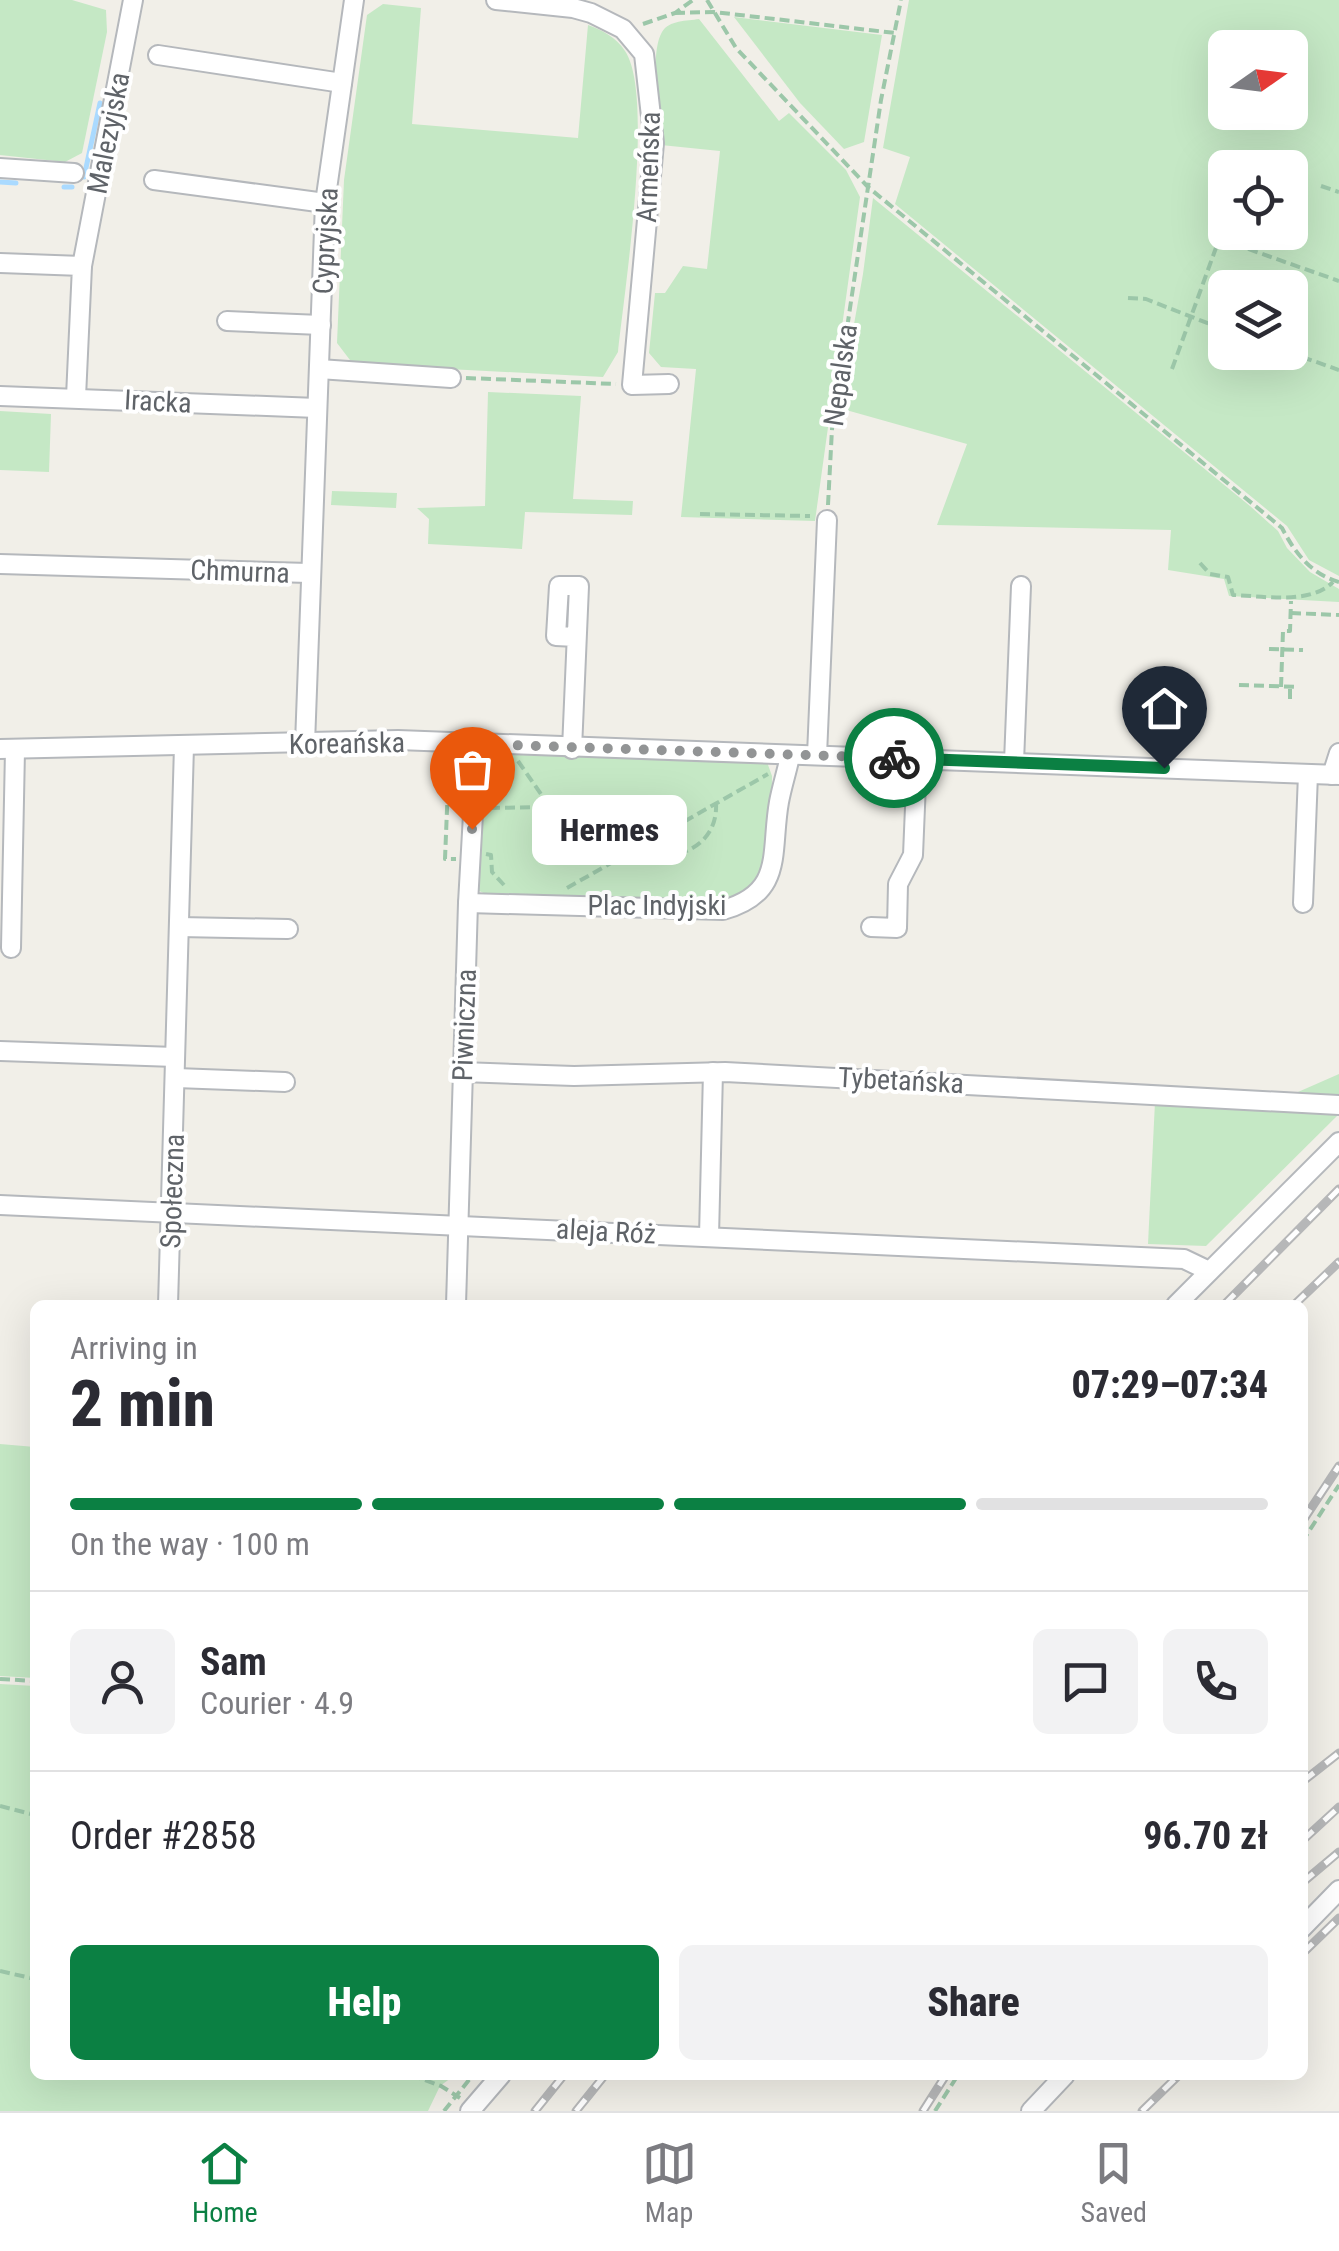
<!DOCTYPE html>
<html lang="en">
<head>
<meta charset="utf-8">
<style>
  :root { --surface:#fff; --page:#f2f2f3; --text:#2b2b33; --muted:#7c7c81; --line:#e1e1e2; --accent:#0b8043 }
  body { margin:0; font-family:"Roboto Condensed",sans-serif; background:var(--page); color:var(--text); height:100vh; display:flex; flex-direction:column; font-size:38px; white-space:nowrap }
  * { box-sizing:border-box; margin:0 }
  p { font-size:32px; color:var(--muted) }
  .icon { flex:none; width:55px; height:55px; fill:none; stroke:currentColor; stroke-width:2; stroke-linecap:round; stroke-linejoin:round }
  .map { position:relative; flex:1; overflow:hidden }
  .sheet { position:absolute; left:30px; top:1300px; width:1278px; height:780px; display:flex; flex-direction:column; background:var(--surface); border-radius:15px; box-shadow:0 10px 40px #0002 }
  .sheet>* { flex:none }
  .needle { width:65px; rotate:76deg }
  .controls { position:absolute; left:1208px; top:30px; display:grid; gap:20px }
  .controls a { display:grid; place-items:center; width:100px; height:100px; border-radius:15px; background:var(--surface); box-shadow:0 10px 40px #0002; font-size:50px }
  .pin { position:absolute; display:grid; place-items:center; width:85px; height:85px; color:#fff; margin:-102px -42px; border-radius:50% 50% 50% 0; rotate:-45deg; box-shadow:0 0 10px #0007 }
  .pin .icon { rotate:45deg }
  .courier { position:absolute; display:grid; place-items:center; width:100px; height:100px; margin:-50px; border:8px solid #0b8043; border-radius:50%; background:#fff; color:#222; box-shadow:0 2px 12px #0007 }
  .bubble { position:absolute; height:70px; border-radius:15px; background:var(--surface); box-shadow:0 10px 40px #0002; font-size:32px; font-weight:800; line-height:70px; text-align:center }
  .head em { font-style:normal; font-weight:800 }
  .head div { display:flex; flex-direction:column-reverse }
  .head { display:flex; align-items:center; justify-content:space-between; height:170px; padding:0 40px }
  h1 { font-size:65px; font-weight:800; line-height:75px }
  .bar { display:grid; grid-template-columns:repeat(4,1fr); gap:15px 10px; align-content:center; height:120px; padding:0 40px }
  .bar i { height:12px; border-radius:8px; background:var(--line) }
  .bar .active { background:var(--accent) }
  .bar p { grid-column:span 4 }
  .line { display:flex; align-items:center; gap:25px; padding:0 40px; border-top:2px solid var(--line) }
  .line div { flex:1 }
  .round { display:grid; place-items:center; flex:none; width:105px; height:105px; border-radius:15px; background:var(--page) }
  .primary-button { display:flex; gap:20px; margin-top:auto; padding:20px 40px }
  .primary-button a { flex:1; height:115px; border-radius:15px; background:var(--accent); color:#fff; font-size:40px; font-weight:800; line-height:115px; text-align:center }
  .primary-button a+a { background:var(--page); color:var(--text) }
  .dock { display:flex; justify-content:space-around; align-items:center; height:140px; border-top:2px solid var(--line); background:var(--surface); font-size:28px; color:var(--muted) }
  .dock a { display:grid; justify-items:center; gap:5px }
  .dock .active { color:var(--accent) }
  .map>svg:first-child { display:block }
  .green { fill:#c5e8c5; fill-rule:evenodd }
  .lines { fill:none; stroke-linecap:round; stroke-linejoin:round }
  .stream { stroke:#aadaff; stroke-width:5 }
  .minor-casing { stroke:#b5b8bc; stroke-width:22 }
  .path { stroke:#9cc7a9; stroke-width:4; stroke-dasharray:10 5; stroke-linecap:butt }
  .minor { stroke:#fff; stroke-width:18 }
  .rail-casing { stroke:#b6b7b8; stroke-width:9 }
  .rail { stroke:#fff; stroke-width:5; stroke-dasharray:15; stroke-linecap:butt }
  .done { stroke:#929495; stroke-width:10; stroke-dasharray:0 18 }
  .route { stroke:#0b8043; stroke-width:12 }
  .labels { text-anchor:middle; stroke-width:8; stroke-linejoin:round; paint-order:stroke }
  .street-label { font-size:28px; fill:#5f6368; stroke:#fff }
</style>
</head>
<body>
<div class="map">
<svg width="1339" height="2111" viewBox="0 0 1339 2111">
  <rect width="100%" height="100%" fill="#f1efe8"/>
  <g class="green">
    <path d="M0 0H72L106 10 107 32 82 153 65 162 0 155Z"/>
    <path d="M909 0H1339V576L1309 560 1287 526 895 204 910 157 883 148ZM1225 48H1290V112H1225ZM1225 168H1290V232H1225ZM1225 288H1290V352H1225Z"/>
    <path d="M383 4 421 8 412 124 578 138 588 25C602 30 616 37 625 51 655 95 624 293 618 352L603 377 353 364 337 343 344 180 367 15Z"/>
    <path d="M734 17 882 35 864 142 844 149 800 103Z"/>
    <path d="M699 19 779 121 789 113 846 170 860 197 815 521 681 517 696 369 661 367 649 353 655 293H665L683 266 707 269 720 151 661 145C659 119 649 54 662 32 669 20 687 21 699 19Z"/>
    <path d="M873 198 1250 506 1278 531 1287 548 1310 572 1339 589V602L1229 596 1224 579 1168 570 1171 530 937 525 967 444 839 408 863 274Z"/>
    <path d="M488 392 581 396 573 499 633 501 632 515 525 512 522 549 428 544 429 519 417 508 485 506Z"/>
    <path d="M0 411 51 414 49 472 0 470Z"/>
    <path d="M332 491 397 493 396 508 331 505Z"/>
    <path d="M491 752 767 762 772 776C771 828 782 892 716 903L488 895 477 890 483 761Z"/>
    <path d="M1339 1074V1096L1298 1092Z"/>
    <path d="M1155 1102 1336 1112 1339 1114 1206 1246 1148 1244Z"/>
    <path d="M0 1444 35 1447V1678L0 1676Z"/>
    <path d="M0 1684 35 1686V2075H455L440 2086 428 2111H0Z"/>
  </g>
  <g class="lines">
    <g class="stream">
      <path d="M84 177 100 103"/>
      <path d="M0 182 16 183"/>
      <path d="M64 187H72"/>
    </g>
    <g class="minor-casing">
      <g id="minor">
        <path d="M496 0 573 8 591 13 623 29 644 54 654 143 632 385 669 384"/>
        <path d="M158 55 342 83"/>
        <path d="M0 168 74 173"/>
        <path d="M154 180 325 203"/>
        <path d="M0 263 82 266 76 397"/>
        <path d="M82 266 133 0"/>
        <path d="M227 321 321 325"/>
        <path d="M319 369 451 378"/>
        <path d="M0 396 317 408"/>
        <path d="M0 564 309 573"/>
        <path d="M305 744 325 203 354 0"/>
        <path d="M0 749 398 740 1339 775"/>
        <path d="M572 749 579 586H559L556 636 576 637"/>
        <path d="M817 755 827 520"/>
        <path d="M1014 762 1021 586"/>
        <path d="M1332 775 1339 753"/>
        <path d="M468 903 723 910C785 893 770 852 779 802 782 786 787 771 790 756"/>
        <path d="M1303 903 1308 774"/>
        <path d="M179 927 288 929"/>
        <path d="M871 927 897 928 898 884 913 855 917 759"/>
        <path d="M11 948 15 750"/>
        <path d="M0 1051 175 1057"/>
        <path d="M462 1072 574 1076 725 1072 1339 1105"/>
        <path d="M176 1078 285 1082"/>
        <path d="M0 1205 1184 1259 1209 1271"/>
        <path d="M709 1236 713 1072"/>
        <path d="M168 1305 184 746"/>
        <path d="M456 1305 468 903 477 744"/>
        <path d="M1176 1305 1339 1142"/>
        <path d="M1302 1928 1339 1890"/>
        <path d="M470 2111 501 2075"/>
        <path d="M1031 2111 1065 2075"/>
      </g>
    </g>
    <g class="path">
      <path d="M707 0 736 48 868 187 1282 528C1295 553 1311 574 1339 582"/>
      <path d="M675 13 714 12 895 33"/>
      <path d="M643 24 675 13 693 0"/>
      <path d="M1321 186 1339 192"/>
      <path d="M1234 244 1339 281"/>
      <path d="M1128 298 1146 299 1225 330"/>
      <path d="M1288 352 1339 370"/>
      <path d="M1172 369 1225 223"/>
      <path d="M466 378 616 384"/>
      <path d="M828 505 832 429 881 100 901 0"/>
      <path d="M700 514 810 516"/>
      <path d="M1200 563 1210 574 1228 577 1233 595C1263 596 1310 605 1333 582"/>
      <path d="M1291 613 1339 615"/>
      <path d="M1269 649 1303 650"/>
      <path d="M1239 685 1298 687"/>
      <path d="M1281 687 1283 631H1290L1291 601"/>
      <path d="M1290 699V687"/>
      <path d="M449 760 445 859H456"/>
      <path d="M518 761 550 807 658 856C690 857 718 838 716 803"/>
      <path d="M490 808 550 807"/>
      <path d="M486 854 491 855 492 872 504 885"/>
      <path d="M567 888 768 774"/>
      <path d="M1302 1542 1339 1485"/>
      <path d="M0 1679 35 1681"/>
      <path d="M0 1806 35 1815"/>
      <path d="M0 1971 35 1979"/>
      <path d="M411 2075 441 2086 460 2098"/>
      <path d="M444 2111 473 2075"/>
      <path d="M935 2111 958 2075"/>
    </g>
    <use href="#minor" class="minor"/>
    <g class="rail-casing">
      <g id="rail">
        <path d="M1224 1305 1339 1189"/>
        <path d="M1294 1305 1339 1262"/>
        <path d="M1302 1522 1339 1466"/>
        <path d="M1302 1782 1339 1753"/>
        <path d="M1302 1841 1339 1807"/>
        <path d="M1302 1883 1339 1852"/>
        <path d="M1302 1954 1339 1918"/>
        <path d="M535 2111 564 2075"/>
        <path d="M576 2111 605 2075"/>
        <path d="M923 2111 946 2075"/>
        <path d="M1142 2111 1179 2075"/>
      </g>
    </g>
    <use href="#rail" class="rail"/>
  </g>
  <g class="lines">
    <path class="done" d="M472 829 477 744 894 758"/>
    <path class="route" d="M894 758 1164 768"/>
  </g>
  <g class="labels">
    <g class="street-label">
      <text transform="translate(108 133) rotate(-79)" y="10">Malezyjska</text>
      <text transform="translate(648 167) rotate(-88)" y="10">Armeńska</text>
      <text transform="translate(325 241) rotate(-87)" y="10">Cypryjska</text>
      <text transform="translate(840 375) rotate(-82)" y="10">Nepalska</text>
      <text transform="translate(158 401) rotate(3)" y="10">Iracka</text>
      <text transform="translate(240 571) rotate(2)" y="10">Chmurna</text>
      <text transform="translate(347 743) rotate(-1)" y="10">Koreańska</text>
      <text x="657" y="915">Plac Indyjski</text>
      <text transform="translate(464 1025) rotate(-88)" y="10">Piwniczna</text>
      <text transform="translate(901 1080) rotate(3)" y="10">Tybetańska</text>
      <text transform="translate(172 1191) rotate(-88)" y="10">Społeczna</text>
      <text transform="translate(606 1231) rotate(3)" y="10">aleja Róż</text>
    </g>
  </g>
</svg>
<div class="controls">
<a><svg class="needle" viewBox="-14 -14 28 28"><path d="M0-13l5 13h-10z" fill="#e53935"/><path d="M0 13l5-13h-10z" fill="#7c7c81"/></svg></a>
<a><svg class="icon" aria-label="locate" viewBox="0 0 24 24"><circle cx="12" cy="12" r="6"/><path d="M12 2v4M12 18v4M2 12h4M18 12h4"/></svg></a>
<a><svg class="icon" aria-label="layers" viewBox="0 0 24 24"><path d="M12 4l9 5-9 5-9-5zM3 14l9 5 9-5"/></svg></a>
</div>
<div class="pin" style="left:472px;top:829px;background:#ea580c"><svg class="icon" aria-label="bag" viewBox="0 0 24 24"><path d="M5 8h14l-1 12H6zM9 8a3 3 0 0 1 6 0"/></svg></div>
<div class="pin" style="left:1164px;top:768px;background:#1f2937"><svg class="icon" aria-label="home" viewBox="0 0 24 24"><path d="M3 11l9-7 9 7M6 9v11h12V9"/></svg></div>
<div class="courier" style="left:894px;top:758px"><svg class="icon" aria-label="bike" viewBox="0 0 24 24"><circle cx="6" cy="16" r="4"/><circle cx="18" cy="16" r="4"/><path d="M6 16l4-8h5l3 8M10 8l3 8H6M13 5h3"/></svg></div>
<div class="bubble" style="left:532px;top:795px;width:155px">Hermes</div>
<section class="sheet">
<div class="head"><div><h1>2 min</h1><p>Arriving in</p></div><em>07:29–07:34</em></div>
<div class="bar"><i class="active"></i><i class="active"></i><i class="active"></i><i></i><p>On the way · 100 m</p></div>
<div class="line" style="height:180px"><a class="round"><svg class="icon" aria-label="person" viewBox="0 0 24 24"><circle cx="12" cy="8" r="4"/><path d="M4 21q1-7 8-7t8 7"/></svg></a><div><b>Sam</b><p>Courier · 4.9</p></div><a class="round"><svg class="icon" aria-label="chat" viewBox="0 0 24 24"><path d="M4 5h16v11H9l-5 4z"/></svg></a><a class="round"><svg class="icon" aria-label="phone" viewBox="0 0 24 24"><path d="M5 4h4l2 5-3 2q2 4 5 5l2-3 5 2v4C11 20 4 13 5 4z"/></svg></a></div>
<div class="line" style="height:130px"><div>Order #2858</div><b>96.70 zł</b></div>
<div class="primary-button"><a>Help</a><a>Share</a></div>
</section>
</div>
<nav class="dock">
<a class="active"><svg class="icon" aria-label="home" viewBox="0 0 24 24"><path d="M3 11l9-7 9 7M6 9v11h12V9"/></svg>Home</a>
<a><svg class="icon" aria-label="map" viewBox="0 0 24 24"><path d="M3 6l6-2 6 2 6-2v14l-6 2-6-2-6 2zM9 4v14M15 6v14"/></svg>Map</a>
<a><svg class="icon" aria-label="saved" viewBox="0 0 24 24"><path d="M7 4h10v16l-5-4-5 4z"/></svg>Saved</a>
</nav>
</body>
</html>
